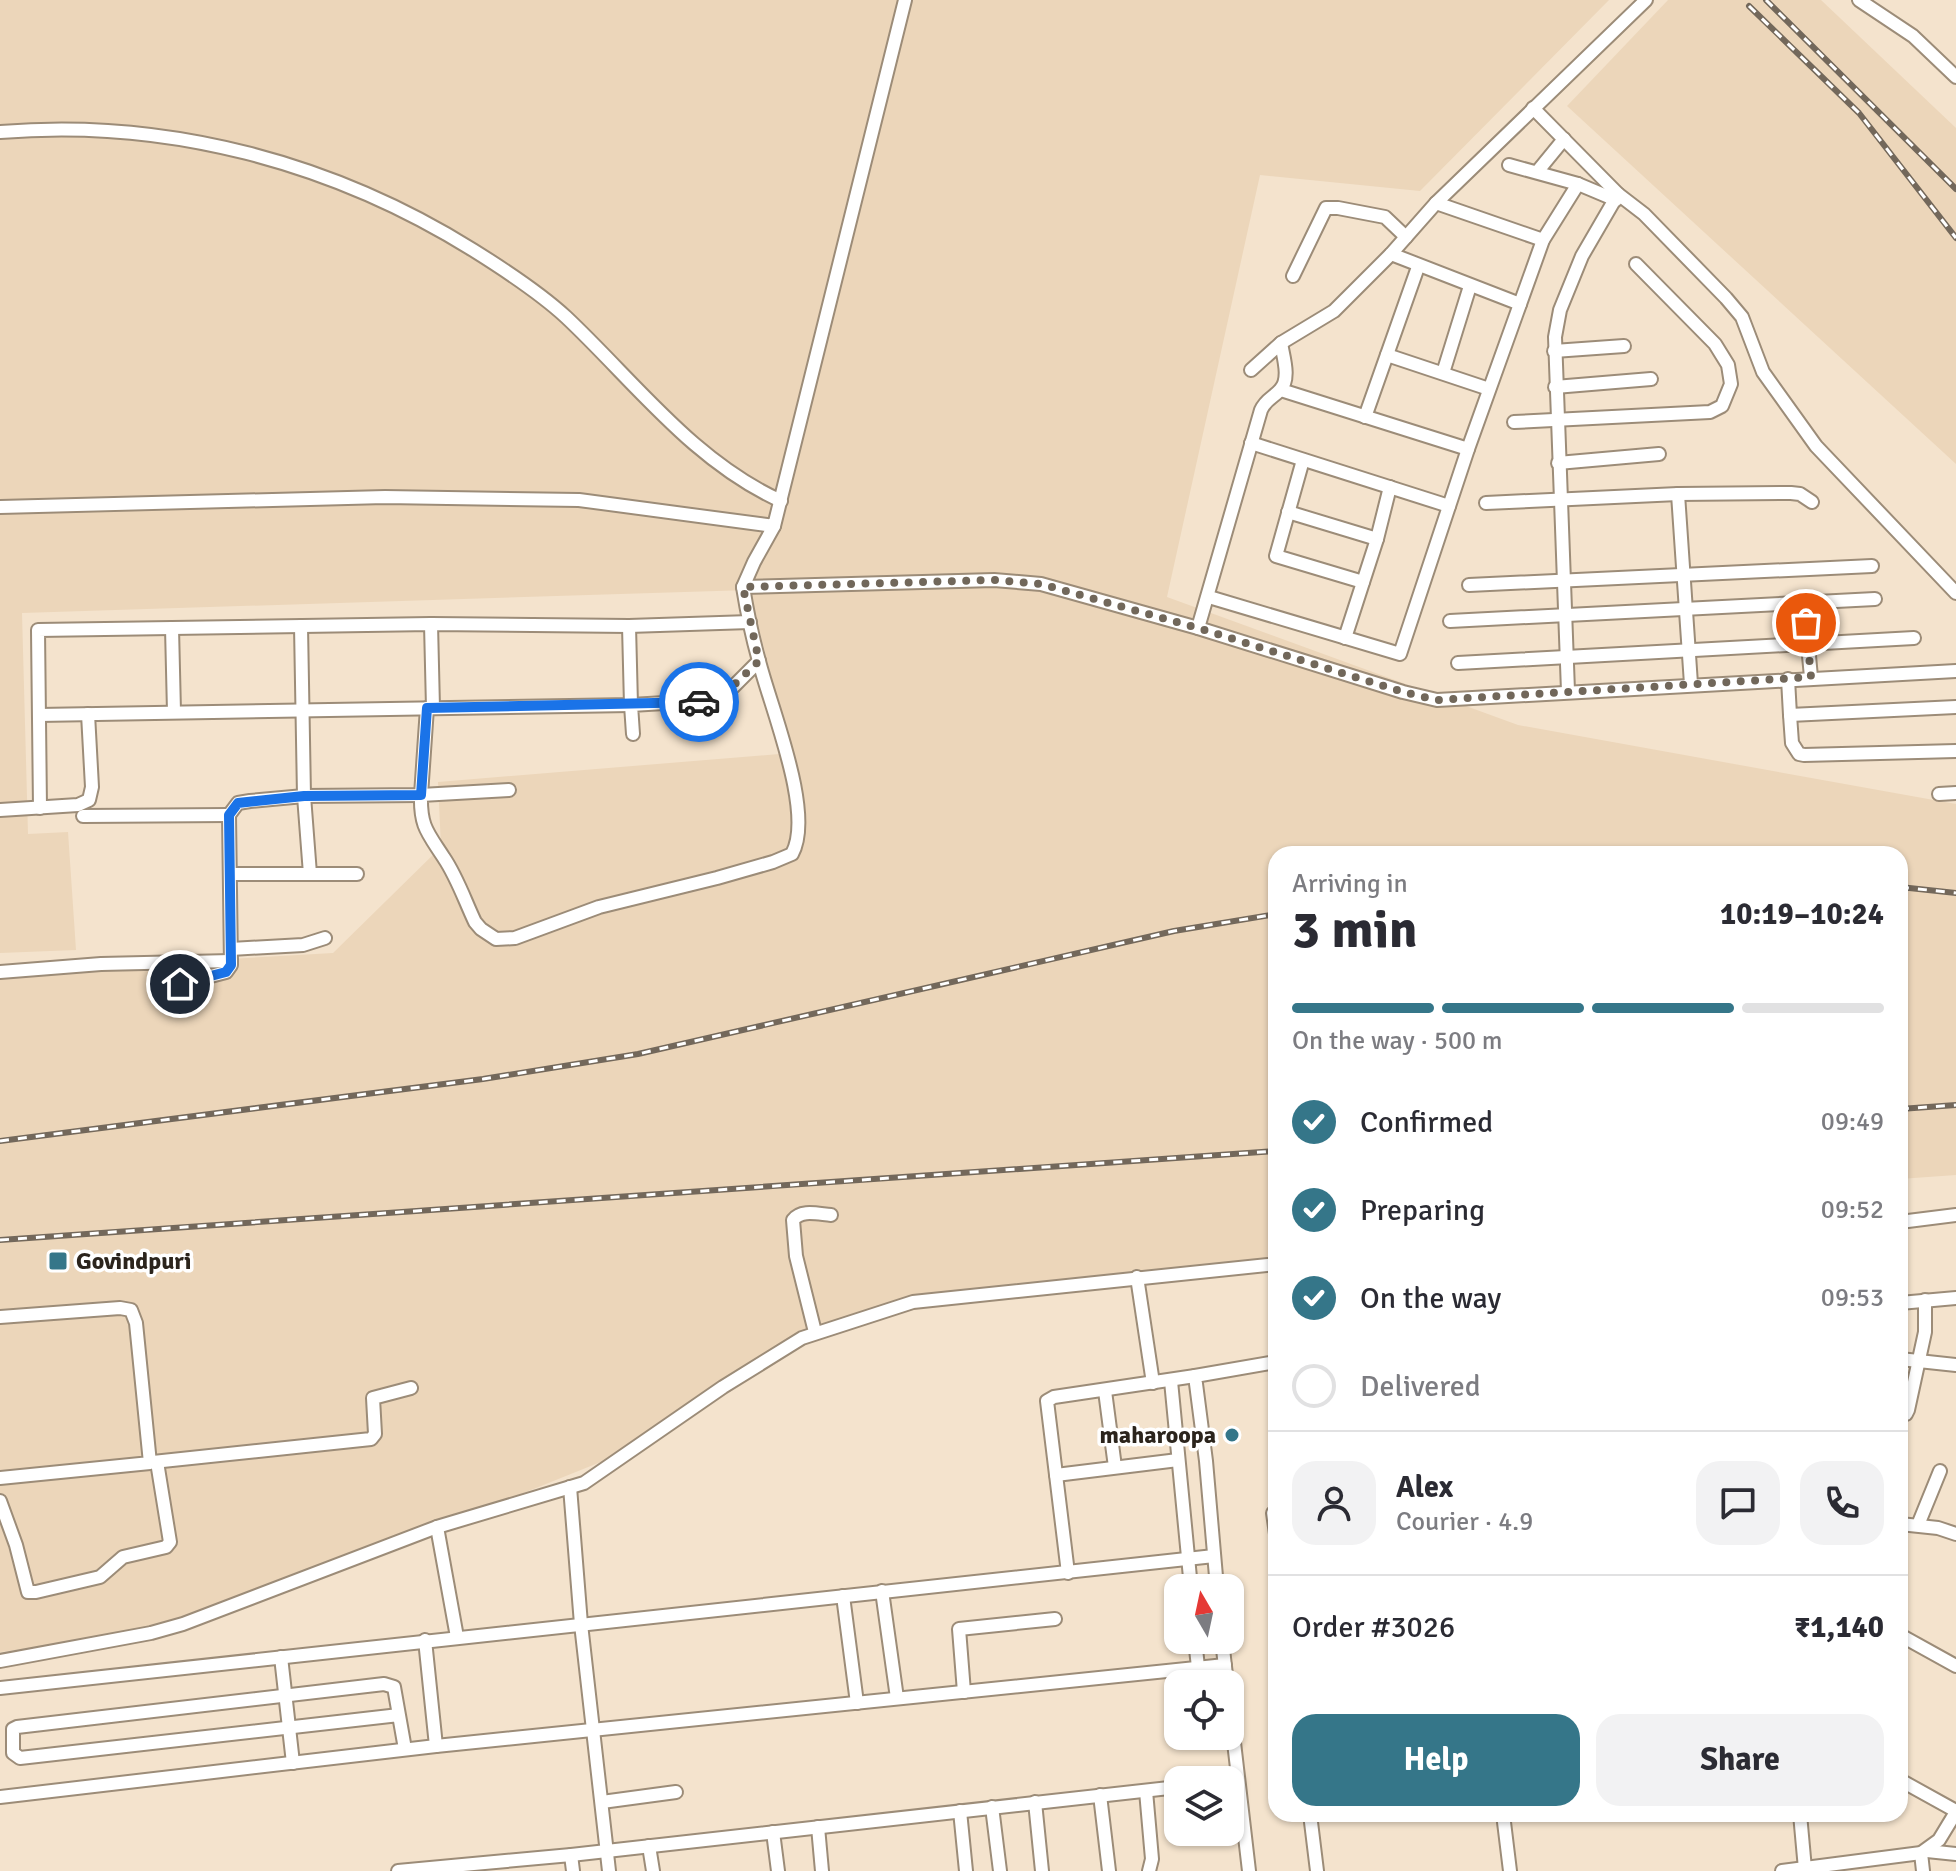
<!DOCTYPE html>
<html lang="en">
<head>
<meta charset="utf-8">
<style>
  :root { --surface:#fff; --page:#f2f2f3; --text:#2b2b33; --muted:#7c7c81; --line:#e1e1e2; --accent:#357689 }
  body { margin:0; font-family:Signika,sans-serif; background:var(--page); color:var(--text); height:100vh; display:flex; flex-direction:column; font-size:30px; white-space:nowrap }
  * { box-sizing:border-box; margin:0 }
  p { font-size:26px; color:var(--muted) }
  .icon { flex:none; width:44px; height:44px; fill:none; stroke:currentColor; stroke-width:2; stroke-linecap:round; stroke-linejoin:round }
  .map { position:relative; flex:1; overflow:hidden }
  .side { position:absolute; left:1268px; top:846px; width:640px; height:976px; display:flex; flex-direction:column; background:var(--surface); border-radius:24px; box-shadow:0 2px 6px #0004 }
  .side>* { flex:none }
  .needle { width:52px; rotate:351deg }
  .controls { position:absolute; left:1164px; top:1574px; display:grid; gap:16px }
  .controls a { display:grid; place-items:center; width:80px; height:80px; border-radius:16px; background:var(--surface); box-shadow:0 2px 6px #0004; font-size:40px }
  .pin { position:absolute; display:grid; place-items:center; width:68px; height:68px; color:#fff; margin:-34px; border:4px solid #fff; border-radius:50%; box-shadow:0 2px 8px #0007 }
  .courier { position:absolute; display:grid; place-items:center; width:80px; height:80px; margin:-40px; border:6px solid #1a73e8; border-radius:50%; background:#fff; color:#222; box-shadow:0 2px 10px #0007 }
  .summary em { font-style:normal; font-weight:700 }
  .summary div { display:flex; flex-direction:column-reverse }
  .summary { display:flex; align-items:center; justify-content:space-between; height:136px; padding:0 24px }
  h1 { font-size:52px; font-weight:700; line-height:60px }
  .bar { display:grid; grid-template-columns:repeat(4,1fr); gap:12px 8px; align-content:center; height:96px; padding:0 24px }
  .bar i { height:10px; border-radius:6px; background:var(--line) }
  .bar .selected { background:var(--accent) }
  .bar p { grid-column:span 4 }
  .line { display:flex; align-items:center; gap:20px; padding:0 24px; border-top:2px solid var(--line) }
  .line div { flex:1 }
  .round { display:grid; place-items:center; flex:none; width:84px; height:84px; border-radius:24px; background:var(--page) }
  ol { padding:0 24px; list-style:none }
  li { display:flex; align-items:center; gap:24px; height:88px }
  li p { margin-inline-start:auto }
  li .icon { padding:8px; border-radius:50%; background:var(--accent); color:#fff; stroke-width:4 }
  li:last-child { color:var(--muted) }
  li i { width:44px; height:44px; border:4px solid var(--line); border-radius:50% }
  .primary-button { display:flex; gap:16px; margin-top:auto; padding:16px 24px }
  .primary-button a { flex:1; height:92px; border-radius:24px; background:var(--accent); color:#fff; font-size:32px; font-weight:700; line-height:92px; text-align:center }
  .primary-button a+a { background:var(--page); color:var(--text) }
  .map>svg:first-child { display:block }
  .built { fill:#ecd6ba }
  .lines { fill:none; stroke-linecap:round; stroke-linejoin:round }
  .minor-casing { stroke:#9c8c78; stroke-width:16 }
  .minor { stroke:#fff; stroke-width:12 }
  .rail-casing { stroke:#73685b; stroke-width:6 }
  .rail { stroke:#fff; stroke-width:3; stroke-dasharray:9; stroke-linecap:butt }
  .done { stroke:#71675a; stroke-width:8; stroke-dasharray:0 14.4 }
  .route { stroke:#1a73e8; stroke-width:10 }
  .poi-dot { fill:#357689; stroke:#fff; stroke-width:3 }
  .labels { text-anchor:middle; stroke-width:7; stroke-linejoin:round; paint-order:stroke }
  .poi-label { font-size:24px; font-weight:bold; fill:#2b241c; stroke:#fff; text-anchor:start }
</style>
</head>
<body>
<div class="map">
<svg width="1956" height="1871" viewBox="0 0 1956 1871">
  <rect width="100%" height="100%" fill="#f4e3cd"/>
  <g class="built">
    <path d="M0 0H1609L1420 191 1260 175 1167 597 1518 725 1956 804V1175L1900 1179V854H1276V1271L938 1296 799 1342 638 1447 190 1627 0 1652V972L333 953 441 847 438 782 791 753 749 590 22 613 28 834 68 832 76 950 0 953Z"/>
    <path d="M1668 0H1821L1956 128V464L1567 106Z"/>
  </g>
  <g class="lines">
    <g class="minor-casing">
      <g id="minor">
        <path d="M1859 0 1913 36 1956 77"/>
        <path d="M1533 108 1618 194 1582 256 1560 310 1555 337 1568 691"/>
        <path d="M0 132C166 118 332 162 473 250 505 270 539 292 566 317 635 382 693 461 781 501"/>
        <path d="M1509 165 1578 184 1616 200"/>
        <path d="M1537 172 1564 139"/>
        <path d="M1618 194 1644 214 1726 298 1742 317 1763 372 1816 446 1956 593"/>
        <path d="M1436 203 1543 240"/>
        <path d="M1391 254 1520 304"/>
        <path d="M1293 276 1326 208H1338L1385 217 1406 237"/>
        <path d="M1554 351 1624 346"/>
        <path d="M1387 355 1489 389"/>
        <path d="M1251 370 1281 343 1334 311 1391 254 1436 203 1646 0"/>
        <path d="M1443 373 1470 286"/>
        <path d="M1555 387 1651 379"/>
        <path d="M1281 390 1468 449"/>
        <path d="M1365 417 1418 267"/>
        <path d="M1514 422 1710 412 1722 406 1731 384 1728 365 1715 344 1636 264"/>
        <path d="M1251 443 1449 506"/>
        <path d="M1303 460 1276 556 1363 582"/>
        <path d="M1558 463 1659 454"/>
        <path d="M1678 494 1691 684"/>
        <path d="M1486 503 1678 494 1791 493 1800 494 1812 502"/>
        <path d="M0 507 385 497 579 500 774 526 905 0"/>
        <path d="M1288 512 1377 539 1345 638"/>
        <path d="M774 526 754 562 743 587 994 580 1041 584 1198 628 1403 692 1437 700 1956 671"/>
        <path d="M1377 539 1390 487"/>
        <path d="M1469 585 1872 566"/>
        <path d="M1209 597 1400 654 1468 449 1543 240 1578 184"/>
        <path d="M1804 603 1811 677"/>
        <path d="M1450 621 1875 599"/>
        <path d="M431 624 433 708"/>
        <path d="M301 626 304 796 310 874"/>
        <path d="M172 628 174 712"/>
        <path d="M1198 628 1261 410C1266 399 1273 398 1280 390 1291 379 1283 356 1281 343"/>
        <path d="M1458 663 1914 638"/>
        <path d="M1788 679 1790 715 1956 707"/>
        <path d="M39 715 631 705 629 626"/>
        <path d="M1790 715 1792 743 1799 754 1804 755 1956 751"/>
        <path d="M633 734 631 705 715 700 725 695 759 661"/>
        <path d="M509 790 421 795C420 827 428 833 444 858 457 877 465 901 475 922L481 929 496 939 515 938 599 907 717 878 773 862 792 854C815 813 770 706 759 661 752 636 747 612 743 587"/>
        <path d="M1939 794 1956 793"/>
        <path d="M40 808 38 630 431 624 629 626 750 622"/>
        <path d="M0 810 78 805 89 800 92 787 88 714"/>
        <path d="M83 816 229 815"/>
        <path d="M230 874H357"/>
        <path d="M231 949 303 945 325 938"/>
        <path d="M0 972 101 964 231 961"/>
        <path d="M180 984 226 972 231 965 229 815 238 803 250 801 304 796 421 795 427 708"/>
        <path d="M1900 1222 1956 1215"/>
        <path d="M1137 1277 1153 1383"/>
        <path d="M1900 1303 1956 1298"/>
        <path d="M0 1317 120 1308 131 1310 136 1323 150 1463 0 1478"/>
        <path d="M815 1332 796 1256 793 1220C801 1209 818 1214 831 1215"/>
        <path d="M1900 1359 1956 1365"/>
        <path d="M1171 1381 1191 1588"/>
        <path d="M1105 1391 1115 1467"/>
        <path d="M1900 1415 1906 1414 1908 1410 1925 1332V1300"/>
        <path d="M153 1462 371 1439 375 1434 373 1398 411 1388"/>
        <path d="M1056 1475 1178 1460"/>
        <path d="M570 1487 581 1624 609 1871"/>
        <path d="M0 1501 16 1545 28 1592H36L100 1577 123 1557 166 1547 170 1542 157 1462"/>
        <path d="M1273 1513 1276 1534"/>
        <path d="M1900 1524 1938 1528 1956 1534"/>
        <path d="M1918 1525 1940 1471"/>
        <path d="M437 1527 457 1637"/>
        <path d="M1068 1573 1047 1401 1054 1397 1195 1376"/>
        <path d="M1217 1588 1206 1461 1195 1376 1276 1362"/>
        <path d="M882 1591 897 1698"/>
        <path d="M843 1596 857 1703"/>
        <path d="M1900 1635 1956 1666"/>
        <path d="M1195 1640 1198 1667"/>
        <path d="M1222 1640 1227 1684"/>
        <path d="M281 1657 293 1763"/>
        <path d="M0 1661 151 1633 183 1624 437 1527 584 1483 723 1387 802 1338 913 1302 1276 1264"/>
        <path d="M0 1688 1214 1556"/>
        <path d="M964 1692 959 1629 1055 1619"/>
        <path d="M1230 1708 1249 1871"/>
        <path d="M399 1715 20 1758 13 1753V1729L17 1727 384 1684 394 1687 405 1749"/>
        <path d="M436 1746 1225 1665"/>
        <path d="M1900 1780 1956 1811"/>
        <path d="M1146 1791 1152 1859 1149 1871"/>
        <path d="M1100 1795 1109 1871"/>
        <path d="M0 1797 436 1746 425 1640"/>
        <path d="M602 1802 676 1792"/>
        <path d="M1035 1802 1042 1871"/>
        <path d="M992 1807 1000 1871"/>
        <path d="M960 1811 966 1871"/>
        <path d="M1310 1814 1317 1871"/>
        <path d="M1503 1814 1510 1871"/>
        <path d="M1800 1814 1805 1869"/>
        <path d="M818 1827 822 1871"/>
        <path d="M773 1832 778 1871"/>
        <path d="M649 1846 653 1871"/>
        <path d="M1927 1851 1956 1854"/>
        <path d="M1921 1853 1923 1871"/>
        <path d="M571 1855 573 1871"/>
        <path d="M398 1871 571 1855 1178 1787"/>
        <path d="M1782 1871 1921 1853 1939 1840 1956 1812"/>
      </g>
    </g>
    <use href="#minor" class="minor"/>
    <g class="rail-casing">
      <g id="rail">
        <path d="M1766 0 1956 189"/>
        <path d="M1749 6 1859 113 1956 238"/>
        <path d="M1900 887 1956 893"/>
        <path d="M1900 1109 1956 1105"/>
        <path d="M0 1141 483 1079 638 1054 1174 931 1276 914"/>
        <path d="M0 1240 1276 1151"/>
      </g>
    </g>
    <use href="#rail" class="rail"/>
  </g>
  <g class="lines">
    <path class="done" d="M699 702 719 699 759 661 743 587 994 580 1041 584 1198 628 1403 692 1437 700 1811 677 1806 623"/>
    <path class="route" d="M180 984 226 972 231 965 229 815 238 803 304 796 421 795 427 708 699 702"/>
  </g>
  <g class="poi-dot">
    <rect x="48" y="1251" width="20" height="20" rx="4"/>
    <circle cx="1232" cy="1435" r="8"/>
  </g>
  <g class="labels">
    <g class="poi-label">
      <text x="76" y="1269">Govindpuri</text>
      <text x="1216" y="1443" text-anchor="end">maharoopa</text>
    </g>
  </g>
</svg>
<div class="controls">
<a><svg class="needle" viewBox="-14 -14 28 28"><path d="M0-13l5 13h-10z" fill="#e53935"/><path d="M0 13l5-13h-10z" fill="#7c7c81"/></svg></a>
<a><svg class="icon" aria-label="locate" viewBox="0 0 24 24"><circle cx="12" cy="12" r="6"/><path d="M12 2v4M12 18v4M2 12h4M18 12h4"/></svg></a>
<a><svg class="icon" aria-label="layers" viewBox="0 0 24 24"><path d="M12 4l9 5-9 5-9-5zM3 14l9 5 9-5"/></svg></a>
</div>
<div class="pin" style="left:1806px;top:623px;background:#ea580c"><svg class="icon" aria-label="bag" viewBox="0 0 24 24"><path d="M5 8h14l-1 12H6zM9 8a3 3 0 0 1 6 0"/></svg></div>
<div class="pin" style="left:180px;top:984px;background:#1f2937"><svg class="icon" aria-label="home" viewBox="0 0 24 24"><path d="M3 11l9-7 9 7M6 9v11h12V9"/></svg></div>
<div class="courier" style="left:699px;top:702px"><svg class="icon" aria-label="car" viewBox="0 0 24 24"><path d="M5 17H2v-5l4-1 3-4h7l3 4 3 1v5h-3M9 17h6M6 11h13"/><circle cx="7" cy="17" r="2"/><circle cx="17" cy="17" r="2"/></svg></div>
<section class="side">
<div class="summary"><div><h1>3 min</h1><p>Arriving in</p></div><em>10:19–10:24</em></div>
<div class="bar"><i class="selected"></i><i class="selected"></i><i class="selected"></i><i></i><p>On the way · 500 m</p></div>
<ol>
<li><svg class="icon" aria-label="check" viewBox="0 0 24 24"><path d="M5 12l5 5 9-10"/></svg>Confirmed<p>09:49</p></li>
<li><svg class="icon" aria-label="check" viewBox="0 0 24 24"><path d="M5 12l5 5 9-10"/></svg>Preparing<p>09:52</p></li>
<li><svg class="icon" aria-label="check" viewBox="0 0 24 24"><path d="M5 12l5 5 9-10"/></svg>On the way<p>09:53</p></li>
<li><i></i>Delivered</li>
</ol>
<div class="line" style="height:144px"><a class="round"><svg class="icon" aria-label="person" viewBox="0 0 24 24"><circle cx="12" cy="8" r="4"/><path d="M4 21q1-7 8-7t8 7"/></svg></a><div><b>Alex</b><p>Courier · 4.9</p></div><a class="round"><svg class="icon" aria-label="chat" viewBox="0 0 24 24"><path d="M4 5h16v11H9l-5 4z"/></svg></a><a class="round"><svg class="icon" aria-label="phone" viewBox="0 0 24 24"><path d="M5 4h4l2 5-3 2q2 4 5 5l2-3 5 2v4C11 20 4 13 5 4z"/></svg></a></div>
<div class="line" style="height:104px"><div>Order #3026</div><b>₹1,140</b></div>
<div class="primary-button"><a>Help</a><a>Share</a></div>
</section>
</div>
</body>
</html>
